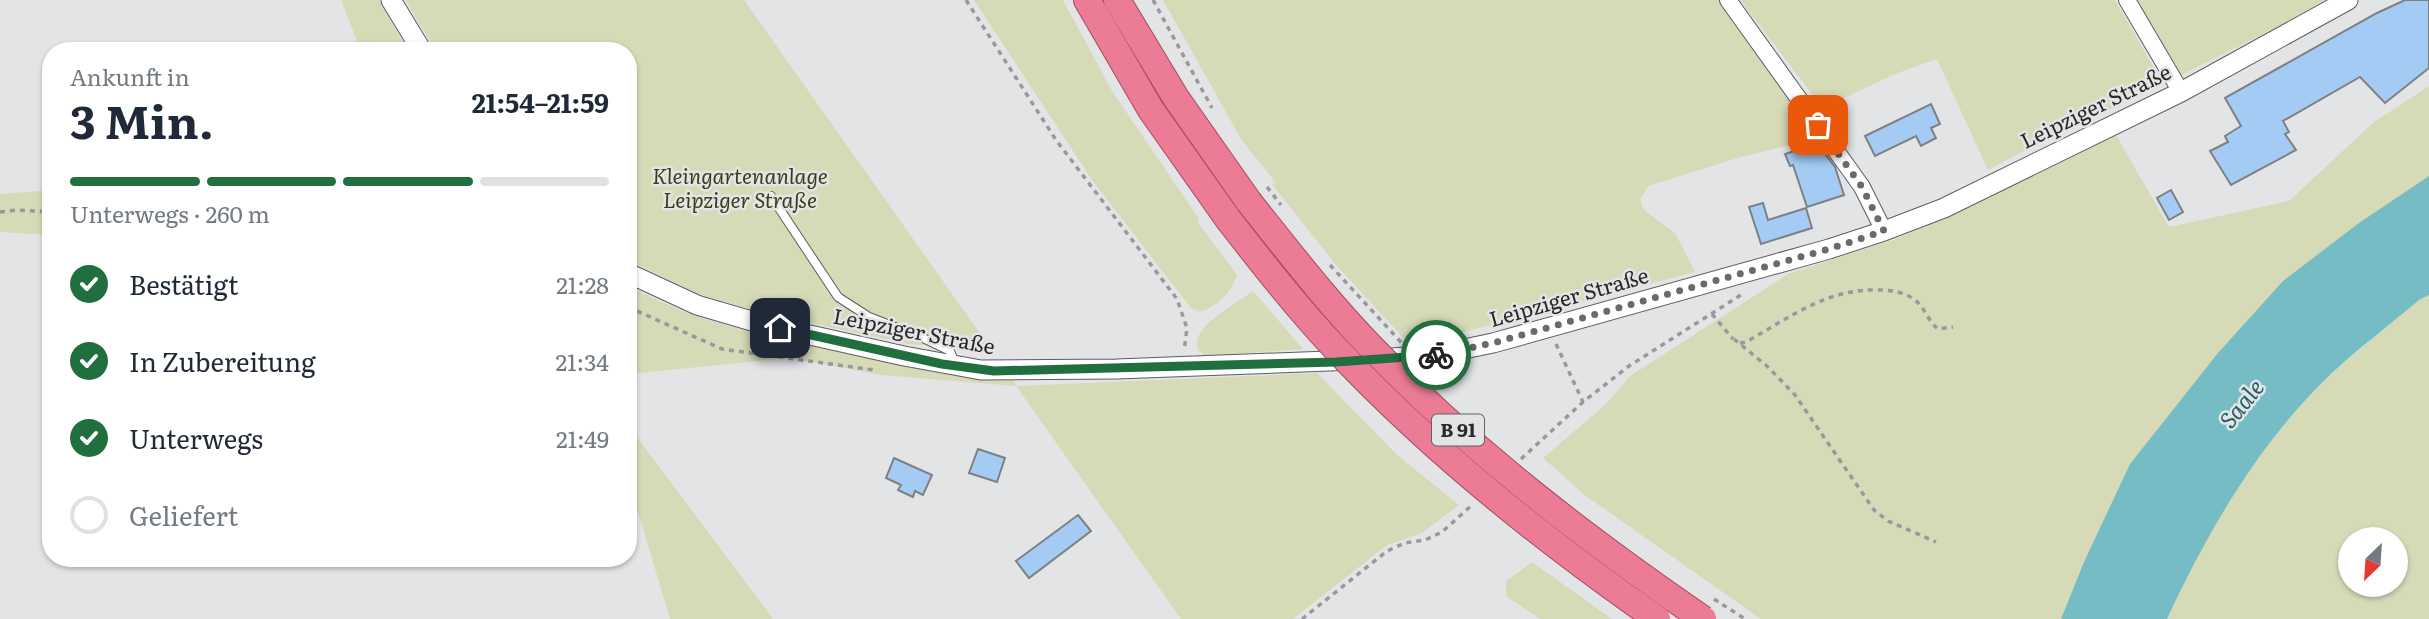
<!DOCTYPE html>
<html lang="de">
<head>
<meta charset="utf-8">
<style>
  :root { --surface:#fff; --page:#f2f2f3; --text:#1f2937; --muted:#747a83; --line:#e0e1e3; --accent:#216f3f }
  body { margin:0; font-family:Literata,serif; background:var(--page); color:var(--text); height:100vh; display:flex; flex-direction:column; font-size:26px; white-space:nowrap }
  * { box-sizing:border-box; margin:0 }
  p { font-size:23px; color:var(--muted) }
  .icon { flex:none; width:38px; height:38px; fill:none; stroke:currentColor; stroke-width:2; stroke-linecap:round; stroke-linejoin:round }
  .map { position:relative; flex:1; overflow:hidden }
  .drawer { position:absolute; left:42px; top:42px; width:595px; height:525px; display:flex; flex-direction:column; background:var(--surface); border-radius:28px; box-shadow:0 2px 5px #0004 }
  .drawer>* { flex:none }
  .needle { width:46px; rotate:205deg }
  .fabs { position:absolute; left:2338px; top:527px; display:grid; gap:14px }
  .fabs a { display:grid; place-items:center; width:70px; height:70px; border-radius:50%; background:var(--surface); box-shadow:0 2px 5px #0004; font-size:35px }
  .pin { position:absolute; display:grid; place-items:center; width:60px; height:60px; color:#fff; margin:-30px; border-radius:14px; box-shadow:0 4px 10px #0006 }
  .courier { position:absolute; display:grid; place-items:center; width:70px; height:70px; margin:-35px; border:5px solid #216f3f; border-radius:50%; background:#fff; color:#222; box-shadow:0 2px 9px #0007 }
  .summary em { font-style:normal; font-weight:700 }
  .summary div { display:flex; flex-direction:column-reverse }
  .summary { display:flex; align-items:center; justify-content:space-between; height:119px; padding:0 28px }
  h1 { font-size:46px; font-weight:700; line-height:52px }
  .bar { display:grid; grid-template-columns:repeat(4,1fr); gap:10px 7px; align-content:center; height:84px; padding:0 28px }
  .bar i { height:9px; border-radius:5px; background:var(--line) }
  .bar .selected { background:var(--accent) }
  .bar p { grid-column:span 4 }
  ol { padding:0 28px; list-style:none }
  li { display:flex; align-items:center; gap:21px; height:77px }
  li p { margin-inline-start:auto }
  li .icon { padding:7px; border-radius:50%; background:var(--accent); color:#fff; stroke-width:4 }
  li:last-child { color:var(--muted) }
  li i { width:38px; height:38px; border:4px solid var(--line); border-radius:50% }
  .map>svg:first-child { display:block }
  .green { fill:#d7dab7; fill-rule:evenodd }
  .water { fill:#76bcc5 }
  .building { fill:#a3cbf4; stroke:#7f8082; stroke-width:2 }
  .lines { fill:none; stroke-linecap:round; stroke-linejoin:round }
  .service-casing { stroke:#5c5d5e; stroke-width:10 }
  .minor-casing { stroke:#5c5d5e; stroke-width:18 }
  .tertiary-casing { stroke:#5c5d5e; stroke-width:21 }
  .trunk-casing { stroke:#a44a5f; stroke-width:28 }
  .path { stroke:#98999b; stroke-width:3.5; stroke-dasharray:5 5; stroke-linecap:butt }
  .service { stroke:#fff; stroke-width:8 }
  .minor { stroke:#fff; stroke-width:16 }
  .tertiary { stroke:#fff; stroke-width:19 }
  .trunk { stroke:#ec7c96; stroke-width:26 }
  .trunk-bridge-casing { stroke:#a44a5f; stroke-width:28; stroke-linecap:butt }
  .path-bridge { stroke:#98999b; stroke-width:3.5; stroke-dasharray:5 5; stroke-linecap:butt }
  .trunk-bridge { stroke:#ec7c96; stroke-width:26 }
  .done { stroke:#6a6a6c; stroke-width:7; stroke-dasharray:0 12.6 }
  .route { stroke:#216f3f; stroke-width:9 }
  .labels { text-anchor:middle; stroke-width:5; stroke-linejoin:round; paint-order:stroke }
  .shield { fill:#e3e4e6; stroke:#616162; stroke-width:2 }
  .shield-label { font-size:19px; font-weight:bold; fill:#29292a }
  .street-label { font-size:21px; fill:#29292a; stroke:#e3e4e6 }
  .park-label { font-size:21px; font-style:italic; fill:#3b3e14; stroke:#e3e4e6 }
  .water-label { font-size:23px; font-style:italic; fill:#266067; stroke:#e3e4e6 }
</style>
</head>
<body>
<div class="map">
<svg width="2429" height="619" viewBox="0 0 2429 619">
  <rect width="100%" height="100%" fill="#e3e4e6"/>
  <g class="green">
    <path d="M341 0H379L408 51H361Z"/>
    <path d="M405 0H744L991 349 908 344 764 313 698 294 628 260V51H436Z"/>
    <path d="M974 0H1063L1112 91 1199 219 1198 223 1237 275C1232 293 1218 305 1200 312L1191 308 1092 180Z"/>
    <path d="M1163 0H1719L1818 138 1741 157 1648 186 1640 200 1643 208 1648 213 1675 233 1695 272 1417 344H1409L1336 265 1272 184 1276 183 1241 139Z"/>
    <path d="M1740 0H2115L2163 84 2065 130 1988 170 1937 59 1895 74 1823 108Z"/>
    <path d="M2133 0H2325L2285 23 2179 76Z"/>
    <path d="M2429 86V178L2061 619H1761L1586 496 1543 458 1605 405 1630 376 1788 274 1893 240 1977 204 2116 135 2169 227 2289 201 2374 122Z"/>
    <path d="M51 190V235L0 232V194Z"/>
    <path d="M628 285C689 320 759 335 827 349 889 363 950 374 1013 380L1016 386 1317 373 1396 454 1459 505 1422 533 1387 545 1293 619H1181L1016 386 882 375 790 358 628 374Z"/>
    <path d="M1253 291 1303 349 1206 356C1174 336 1237 303 1253 291Z"/>
    <path d="M2429 295V619H2167C2209 529 2260 441 2333 372 2361 347 2391 324 2419 300ZM2350 539H2396V584H2350Z"/>
    <path d="M628 425 755 595 773 619H670L628 478Z"/>
    <path d="M1532 562 1612 619H1540L1506 596V581Z"/>
  </g>
  <path class="water" d="M2429 176V295L2419 300C2391 324 2360 347 2333 372 2260 441 2209 529 2167 619H2061L2084 562 2130 464 2218 353 2283 281 2359 223Z"/>
  <g class="building">
    <path d="M2405 0H2429V68L2385 103 2360 77 2283 121 2289 132 2285 134 2296 150 2231 185 2210 151 2228 142 2225 136 2241 126 2225 98 2377 13Z"/>
    <path d="M1931 104 1940 124 1931 128 1936 138 1921 146 1916 136 1875 156 1865 136Z"/>
    <path d="M1817 143 1835 167 1844 195 1807 207 1793 165 1790 166 1785 154Z"/>
    <path d="M2171 190 2183 212 2169 220 2157 198Z"/>
    <path d="M1763 203 1768 220 1806 208 1812 228 1761 244 1749 207Z"/>
    <path d="M978 449 1005 458 997 482 969 473Z"/>
    <path d="M894 458 932 475 923 495 915 491 913 497 898 490 901 485 886 478Z"/>
    <path d="M1078 515 1091 531 1029 578 1016 561Z"/>
  </g>
  <g class="lines">
    <g class="service-casing">
      <path id="service" d="M771 196 838 297 869 317 923 338 950 351 955 364"/>
    </g>
    <g class="minor-casing">
      <g id="minor">
        <path d="M1728 0 1862 187 1884 231"/>
        <path d="M2127 0 2181 92"/>
      </g>
    </g>
    <g class="tertiary-casing">
      <g id="tertiary">
        <path d="M391 0 422 51"/>
        <path d="M628 273 697 305 765 325 904 356 981 370 1117 369 1381 359 1440 354 1493 343 1829 249 1884 231 1944 208 2181 92 2348 0"/>
      </g>
    </g>
    <g class="trunk-casing">
      <g id="trunk">
        <path d="M1087 0 1151 110 1228 219"/>
        <path d="M1117 0 1176 98 1249 202"/>
      </g>
    </g>
    <g class="path">
      <path d="M966 0 1056 140 1177 299 1187 328 1184 351"/>
      <path d="M1153 0 1212 108"/>
      <path d="M0 212 17 210 51 212"/>
      <path d="M628 307 722 349 874 370"/>
      <path d="M1712 314 1733 339"/>
      <path d="M1734 339 1768 367 1795 395 1874 510 1888 521 1936 542"/>
      <path d="M1740 343 1746 342C1789 318 1827 288 1879 290 1891 290 1905 292 1915 300 1925 308 1928 321 1938 329L1953 327"/>
      <path d="M1556 344 1583 402"/>
      <path d="M1521 459 1583 402 1629 366 1744 293"/>
      <path d="M1302 619 1387 551 1405 543 1425 540 1442 532 1472 505"/>
    </g>
    <use href="#service" class="service"/>
    <use href="#minor" class="minor"/>
    <use href="#tertiary" class="tertiary"/>
    <use href="#trunk" class="trunk"/>
    <g class="trunk-bridge-casing">
      <g id="trunk-bridge">
        <path d="M1249 202C1289 252 1328 303 1373 349 1473 452 1585 538 1703 619"/>
        <path d="M1228 219C1263 264 1298 309 1337 350 1433 452 1542 539 1657 619"/>
      </g>
    </g>
    <g class="path-bridge">
      <path d="M1267 187 1281 205"/>
      <path d="M1330 265 1422 365"/>
      <path d="M1714 599 1745 619"/>
    </g>
    <use href="#trunk-bridge" class="trunk-bridge"/>
  </g>
  <g class="lines">
    <path class="done" d="M1436 355 1493 343 1829 249 1884 231 1862 187 1818 125"/>
    <path class="route" d="M780 328 942 364 994 371 1336 362 1436 355"/>
  </g>
  <g class="labels">
    <rect class="shield" x="1432" y="414.5" width="52" height="31" rx="5"/>
    <g class="shield-label">
      <text x="1458" y="437">B 91</text>
    </g>
    <g class="street-label">
      <text transform="translate(2096 107) rotate(-26)" y="7">Leipziger Straße</text>
      <text transform="translate(1569 298) rotate(-16)" y="7">Leipziger Straße</text>
      <text transform="translate(914 332) rotate(11)" y="7">Leipziger Straße</text>
    </g>
    <g class="park-label">
      <text x="740" y="184">Kleingartenanlage<tspan x="740" dy="24">Leipziger Straße</tspan></text>
    </g>
    <g class="water-label">
      <text transform="translate(2242 404) rotate(-51)" y="8">Saale</text>
    </g>
  </g>
</svg>
<div class="fabs">
<a><svg class="needle" viewBox="-14 -14 28 28"><path d="M0-13l5 13h-10z" fill="#e53935"/><path d="M0 13l5-13h-10z" fill="#747a83"/></svg></a>
</div>
<div class="pin" style="left:1818px;top:125px;background:#ea580c"><svg class="icon" aria-label="bag" viewBox="0 0 24 24"><path d="M5 8h14l-1 12H6zM9 8a3 3 0 0 1 6 0"/></svg></div>
<div class="pin" style="left:780px;top:328px;background:#1f2937"><svg class="icon" aria-label="home" viewBox="0 0 24 24"><path d="M3 11l9-7 9 7M6 9v11h12V9"/></svg></div>
<div class="courier" style="left:1436px;top:355px"><svg class="icon" aria-label="bike" viewBox="0 0 24 24"><circle cx="6" cy="16" r="4"/><circle cx="18" cy="16" r="4"/><path d="M6 16l4-8h5l3 8M10 8l3 8H6M13 5h3"/></svg></div>
<section class="drawer">
<div class="summary"><div><h1>3 Min.</h1><p>Ankunft in</p></div><em>21:54–21:59</em></div>
<div class="bar"><i class="selected"></i><i class="selected"></i><i class="selected"></i><i></i><p>Unterwegs · 260 m</p></div>
<ol>
<li><svg class="icon" aria-label="check" viewBox="0 0 24 24"><path d="M5 12l5 5 9-10"/></svg>Bestätigt<p>21:28</p></li>
<li><svg class="icon" aria-label="check" viewBox="0 0 24 24"><path d="M5 12l5 5 9-10"/></svg>In Zubereitung<p>21:34</p></li>
<li><svg class="icon" aria-label="check" viewBox="0 0 24 24"><path d="M5 12l5 5 9-10"/></svg>Unterwegs<p>21:49</p></li>
<li><i></i>Geliefert</li>
</ol>
</section>
</div>
</body>
</html>
